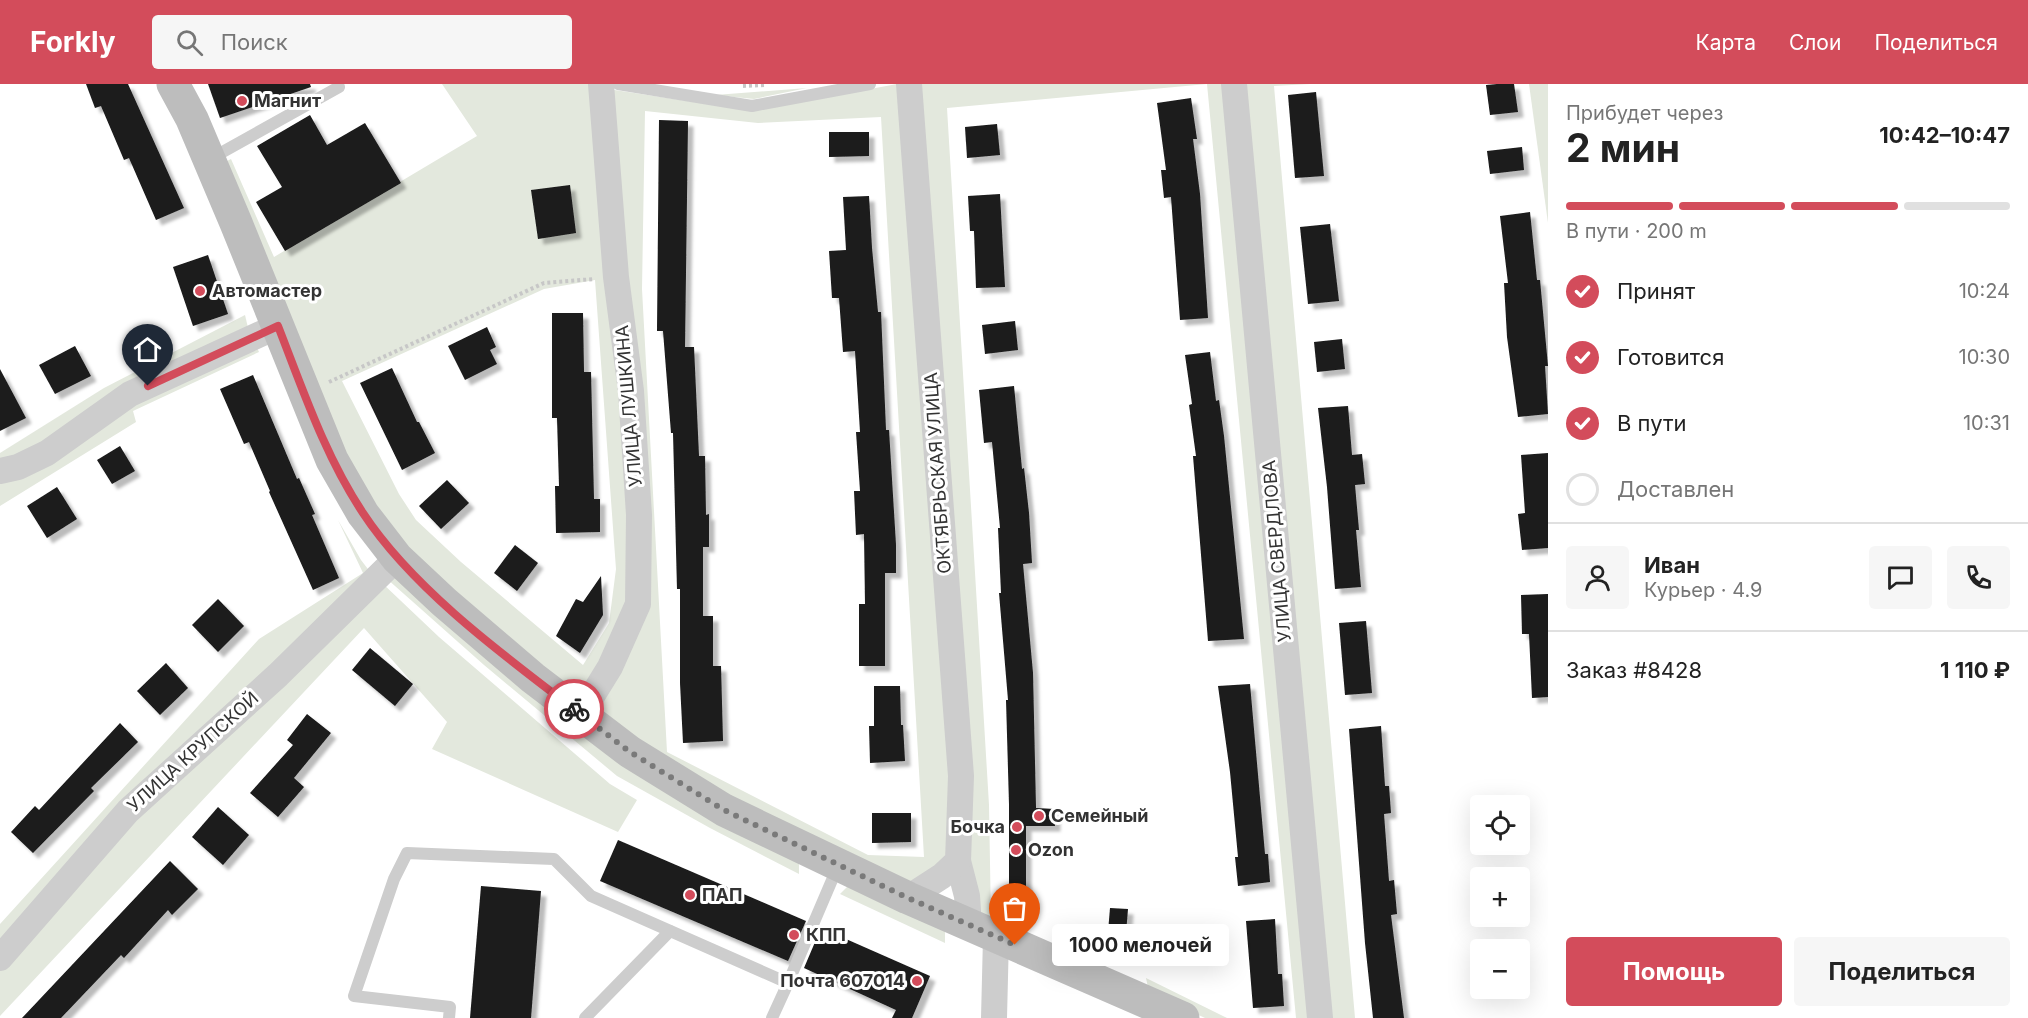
<!DOCTYPE html>
<html lang="ru">
<head>
<meta charset="utf-8">
<style>
  :root { --surface:#fff; --page:#f6f6f6; --text:#222; --muted:#767676; --line:#e0e0e0; --accent:#d34c5b }
  body { margin:0; font-family:Inter,sans-serif; background:var(--page); color:var(--text); height:100vh; display:flex; flex-direction:column; font-size:22px; white-space:nowrap }
  * { box-sizing:border-box; margin:0 }
  p { font-size:20px; color:var(--muted) }
  .icon { flex:none; width:33px; height:33px; fill:none; stroke:currentColor; stroke-width:2; stroke-linecap:round; stroke-linejoin:round }
  .map { position:relative; flex:1; overflow:hidden }
  .sheet { display:flex; flex-direction:column; background:var(--surface); width:480px }
  .sheet>* { flex:none }
  .controls { position:absolute; left:1470px; top:711px; display:grid; gap:12px }
  .controls a { display:grid; place-items:center; width:60px; height:60px; border-radius:6px; background:var(--surface); box-shadow:0 6px 24px #0002; font-size:30px }
  .pin { position:absolute; display:grid; place-items:center; width:51px; height:51px; color:#fff; margin:-62px -26px; border-radius:50% 50% 50% 0; rotate:-45deg; box-shadow:0 0 6px #0007 }
  .pin .icon { rotate:45deg }
  .courier { position:absolute; display:grid; place-items:center; width:60px; height:60px; margin:-30px; border:4px solid #d34c5b; border-radius:50%; background:#fff; color:#222; box-shadow:0 2px 8px #0007 }
  .bubble { position:absolute; height:42px; border-radius:6px; background:var(--surface); box-shadow:0 6px 24px #0002; font-size:20px; font-weight:700; line-height:42px; text-align:center }
  .overview em { font-style:normal; font-weight:700 }
  .overview div { display:flex; flex-direction:column-reverse }
  .overview { display:flex; align-items:center; justify-content:space-between; height:102px; padding:0 18px }
  h1 { font-size:39px; font-weight:700; line-height:45px }
  .bar { display:grid; grid-template-columns:repeat(4,1fr); gap:9px 6px; align-content:center; height:72px; padding:0 18px }
  .bar i { height:8px; border-radius:4px; background:var(--line) }
  .bar .current { background:var(--accent) }
  .bar p { grid-column:span 4 }
  .line { display:flex; align-items:center; gap:15px; padding:0 18px; border-top:2px solid var(--line) }
  .line div { flex:1 }
  .round { display:grid; place-items:center; flex:none; width:63px; height:63px; border-radius:6px; background:var(--page) }
  ol { padding:0 18px; list-style:none }
  li { display:flex; align-items:center; gap:18px; height:66px }
  li p { margin-inline-start:auto }
  li .icon { padding:6px; border-radius:50%; background:var(--accent); color:#fff; stroke-width:4 }
  li:last-child { color:var(--muted) }
  li i { width:33px; height:33px; border:3px solid var(--line); border-radius:50% }
  .primary-button { display:flex; gap:12px; margin-top:auto; padding:12px 18px }
  .primary-button a { flex:1; height:69px; border-radius:6px; background:var(--accent); color:#fff; font-size:24px; font-weight:700; line-height:69px; text-align:center }
  .primary-button a+a { background:var(--page); color:var(--text) }
  header { display:flex; align-items:center; gap:36px; box-sizing:border-box; height:84px; padding:0 30px; background:var(--accent); color:#fff }
  header strong { font-size:28px }
  nav { display:flex; gap:33px; margin-inline-start:auto; font-size:21px }
  .search { width:420px; height:54px; background:var(--page); display:flex; align-items:center; gap:15px; box-sizing:border-box; padding:0 21px; border-radius:6px; color:var(--muted); font-size:22px }
  main { display:flex; flex:1; min-height:0 }
  .map>svg:first-child { display:block }
  .green { fill:#e3e8dd; fill-rule:evenodd }
  .building { fill:#1a1a1a; filter:url(#shadow) }
  .lines { fill:none; stroke-linecap:round; stroke-linejoin:round }
  .path { stroke:#c7c7c7; stroke-width:4; stroke-dasharray:3 3; stroke-linecap:butt }
  .lane { stroke:#cdcdcd; stroke-width:12 }
  .street { stroke:#cdcdcd; stroke-width:26 }
  .secondary { stroke:#bdbdbd; stroke-width:33 }
  .done { stroke:#7a7a7a; stroke-width:6; stroke-dasharray:0 10.8 }
  .route { stroke:#d34c5b; stroke-width:8 }
  .poi-dot { fill:#d34c5b; stroke:#fff; stroke-width:2 }
  .labels { text-anchor:middle; stroke-width:6; stroke-linejoin:round; paint-order:stroke }
  .poi-label { font-size:18px; font-weight:bold; fill:#333; stroke:#fff; text-anchor:start }
  .street-label { font-size:18px; fill:#333; stroke:#fff }
</style>
</head>
<body>
<header>
<strong>Forkly</strong>
<div class="search"><svg class="icon" aria-label="search" viewBox="0 0 24 24"><circle cx="10" cy="10" r="6"/><path d="M15 15l6 6"/></svg>Поиск</div>
<nav><a>Карта</a><a>Слои</a><a>Поделиться</a></nav>
</header>
<main>
<div class="map">
<svg width="1548" height="934" viewBox="0 0 1548 934">
  <defs>
    <filter id="shadow"><feDropShadow dx="5.5" dy="5.5" stdDeviation="1.5" flood-color="#0004"/></filter>
  </defs>
  <rect width="100%" height="100%" fill="#fff"/>
  <g class="green">
    <path d="M442 0H592L631 411 630 520 589 600 572 608 415 477 342 371 223 79 231 75 274 173 477 52ZM595 196 616 485 609 539 583 581 461 478 416 436 399 410 342 297 544 205Z"/>
    <path d="M897 0 953 692 951 771 917 796 900 799 730 718 601 633 599 618 645 520 608 5 753 27ZM645 27 758 39 881 33 924 773 868 771 667 668 642 205Z"/>
    <path d="M914 0H1227L1316 934H1296L1207 0 947 24 989 721 991 837 982 831 967 773Z"/>
    <path d="M1240 0H1310L1274 2 1355 934H1330Z"/>
    <path d="M1529 0H1548V139Z"/>
    <path d="M807 4 754 15 715 11Z"/>
    <path d="M245 231 249 248 47 361 0 380V369L104 304Z"/>
    <path d="M255 259 259 268 133 327 136 338 0 422V395L132 317Z"/>
    <path d="M338 436 361 476 371 489 0 864V840L259 555 363 489Z"/>
    <path d="M398 492 799 775V790L710 744 617 692 484 581 386 494Z"/>
    <path d="M381 498 439 553 610 700 637 716 618 748 432 665 447 638 364 544 0 932V884L136 728Z"/>
    <path d="M852 798 945 841V859L840 810Z"/>
    <path d="M1146 894 1227 934H1205L1149 908Z"/>
  </g>
  <g class="building">
    <path d="M86 0H128L184 124 156 136 129 74 124 76 101 22 95 24Z"/>
    <path d="M208 0H310L311 3 220 34Z"/>
    <path d="M1497 0H1514L1518 28 1490 31 1486 1Z"/>
    <path d="M1316 8 1324 92 1295 94 1288 11Z"/>
    <path d="M1191 14 1197 55H1193L1200 110 1208 234 1180 236 1171 113 1164 114 1161 86H1166L1157 19Z"/>
    <path d="M310 31 327 61 365 39 401 99 285 167 256 118 282 103 257 62Z"/>
    <path d="M659 36 688 37 685 263H694L699 372H705L706 431 709 430V463H703V532H713V582H721L723 657 683 659 680 599V505H677L673 349H671L663 247H657Z"/>
    <path d="M997 40 1000 71 967 74 965 43Z"/>
    <path d="M829 48H869V72L829 73Z"/>
    <path d="M1522 63 1524 86 1490 90 1487 67Z"/>
    <path d="M570 101 576 149 538 155 531 106Z"/>
    <path d="M1000 110 1005 203 976 204 974 147H970L968 112Z"/>
    <path d="M869 112 872 164 878 228H881L886 346H889L896 461V489H885V582H859V520H865L864 450 856 451 854 407H860L856 348H860L855 267 843 268 839 214H832L829 167 846 166 843 113Z"/>
    <path d="M1530 128 1537 196H1540L1548 282H1545L1548 330 1518 333 1507 253 1504 199H1508L1500 132Z"/>
    <path d="M1330 140 1339 217 1308 220 1300 143Z"/>
    <path d="M208 171 228 230 193 242 173 183Z"/>
    <path d="M552 229H583L584 288H591L594 415H600V448L556 449 555 402H559L557 334H552Z"/>
    <path d="M1015 237 1018 266 985 270 982 241Z"/>
    <path d="M487 243 496 263 490 266 497 280 465 296 448 262Z"/>
    <path d="M1342 255 1345 285 1317 288 1314 258Z"/>
    <path d="M75 262 91 292 55 310 39 281Z"/>
    <path d="M1210 268 1216 317 1219 316 1224 352 1244 555 1208 557 1193 372H1196L1189 321 1192 320 1185 271Z"/>
    <path d="M392 284 417 338H419L435 369 402 386 360 299Z"/>
    <path d="M0 285 26 334 0 347Z"/>
    <path d="M253 291 297 395 299 394 315 430 312 431 339 494 313 506 269 408 270 407 249 358 244 360 220 305Z"/>
    <path d="M1014 302 1022 385 1024 384 1029 429 1032 479 1023 480 1033 589 1036 724 1055 725V742H1026V821H1009V720L1006 616H1008L999 509H1001L998 444H1000L992 358 984 359 979 306Z"/>
    <path d="M1348 322 1352 371 1362 370 1365 400 1355 401 1359 446H1356L1361 503 1335 505 1327 403 1318 324Z"/>
    <path d="M120 362 135 387 112 400 97 376Z"/>
    <path d="M1548 369V464L1522 466 1518 430 1525 429 1521 371Z"/>
    <path d="M447 396 469 419 441 445 419 422Z"/>
    <path d="M57 403 77 435 47 454 27 422Z"/>
    <path d="M515 461 538 479 517 507 494 489Z"/>
    <path d="M601 492 603 531 580 569 556 552 576 515 583 518Z"/>
    <path d="M1548 510V613L1532 614 1529 550H1522L1521 511Z"/>
    <path d="M218 515 244 542 218 568 192 541Z"/>
    <path d="M1366 537 1372 609 1345 611 1339 539Z"/>
    <path d="M370 564 413 600 395 622 352 586Z"/>
    <path d="M166 579 188 604 160 631 137 607Z"/>
    <path d="M1250 600 1265 770H1268L1270 798 1238 802 1235 773H1238L1230 688 1218 602Z"/>
    <path d="M874 602H900L901 641H903L905 677 870 679 869 642H874Z"/>
    <path d="M307 630 331 649 294 694 304 703 278 733 250 709 293 661 287 656Z"/>
    <path d="M120 639 138 658 91 704 94 707 33 769 11 748 35 722 39 726Z"/>
    <path d="M1381 642 1385 702H1389L1391 729 1384 730 1389 797 1394 796 1397 830 1391 831 1404 934H1373L1365 859 1349 645Z"/>
    <path d="M218 723 249 751 223 781 192 753Z"/>
    <path d="M872 729H911V758L872 759Z"/>
    <path d="M618 756 806 837 788 877 600 797Z"/>
    <path d="M170 777 198 805 172 831 168 826 124 874 121 871 61 934H22Z"/>
    <path d="M481 802 541 807 531 934H470Z"/>
    <path d="M1110 824 1128 825 1124 873 1106 872Z"/>
    <path d="M1275 835 1278 890H1282L1284 922 1253 924 1246 837Z"/>
    <path d="M821 844 930 892 912 934H892L896 926 804 884Z"/>
  </g>
  <g class="lines">
    <g class="path">
      <path d="M743 2 765 1"/>
      <path d="M329 298 544 199 594 195"/>
    </g>
    <g class="lane">
      <path d="M618 0 752 22 870 0"/>
      <path d="M210 75 339 3"/>
      <path d="M788 899 838 782"/>
      <path d="M449 934 450 923 354 912 394 795 407 769 554 775 591 812 788 899 772 934"/>
      <path d="M585 934 670 847"/>
    </g>
    <g class="street">
      <path d="M1234 0 1320 934"/>
      <path d="M0 387 18 383 47 369 130 310 278 242"/>
      <path d="M581 630 610 583 638 520 639 431 631 307 616 193 601 0"/>
      <path d="M958 777 967 812 969 841"/>
      <path d="M908 814 942 792 958 777 961 692 909 0"/>
      <path d="M0 874 128 727 278 591 397 474"/>
      <path d="M994 934 996 853"/>
    </g>
    <path class="secondary" d="M173 0 192 35 236 139 332 376 363 430 397 474 444 518 533 594 630 668 724 726 908 814 1183 934"/>
  </g>
  <g class="lines">
    <path class="done" d="M574 625 630 668 724 726 908 814 1015 861"/>
    <path class="route" d="M148 302 278 242C303 306 325 372 363 429 412 504 503 571 574 625"/>
  </g>
  <g class="poi-dot">
    <circle cx="242" cy="17" r="6"/>
    <circle cx="200" cy="207" r="6"/>
    <circle cx="1039" cy="732" r="6"/>
    <circle cx="1017" cy="743" r="6"/>
    <circle cx="1016" cy="766" r="6"/>
    <circle cx="690" cy="811" r="6"/>
    <circle cx="794" cy="851" r="6"/>
    <circle cx="917" cy="897" r="6"/>
  </g>
  <g class="labels">
    <g class="poi-label">
      <text x="254" y="23">Магнит</text>
      <text x="212" y="213">Автомастер</text>
      <text x="1051" y="738">Семейный</text>
      <text x="1005" y="749" text-anchor="end">Бочка</text>
      <text x="1028" y="772">Ozon</text>
      <text x="702" y="817">ПАП</text>
      <text x="806" y="857">КПП</text>
      <text x="905" y="903" text-anchor="end">Почта 607014</text>
    </g>
    <g class="street-label">
      <text transform="translate(629 322) rotate(-95)" y="6">УЛИЦА ЛУШКИНА</text>
      <text transform="translate(938 389) rotate(-94)" y="6">ОКТЯБРЬСКАЯ УЛИЦА</text>
      <text transform="translate(1277 467) rotate(-95)" y="6">УЛИЦА СВЕРДЛОВА</text>
      <text transform="translate(193 668) rotate(-42)" y="6">УЛИЦА КРУПСКОЙ</text>
    </g>
  </g>
</svg>
<div class="controls">
<a><svg class="icon" aria-label="locate" viewBox="0 0 24 24"><circle cx="12" cy="12" r="6"/><path d="M12 2v4M12 18v4M2 12h4M18 12h4"/></svg></a>
<a>+</a>
<a>−</a>
</div>
<div class="pin" style="left:1015px;top:861px;background:#ea580c"><svg class="icon" aria-label="bag" viewBox="0 0 24 24"><path d="M5 8h14l-1 12H6zM9 8a3 3 0 0 1 6 0"/></svg></div>
<div class="pin" style="left:148px;top:302px;background:#1f2937"><svg class="icon" aria-label="home" viewBox="0 0 24 24"><path d="M3 11l9-7 9 7M6 9v11h12V9"/></svg></div>
<div class="courier" style="left:574px;top:625px"><svg class="icon" aria-label="bike" viewBox="0 0 24 24"><circle cx="6" cy="16" r="4"/><circle cx="18" cy="16" r="4"/><path d="M6 16l4-8h5l3 8M10 8l3 8H6M13 5h3"/></svg></div>
<div class="bubble" style="left:1052px;top:840px;width:177px">1000 мелочей</div>
</div>
<section class="sheet">
<div class="overview"><div><h1>2 мин</h1><p>Прибудет через</p></div><em>10:42–10:47</em></div>
<div class="bar"><i class="current"></i><i class="current"></i><i class="current"></i><i></i><p>В пути · 200 m</p></div>
<ol>
<li><svg class="icon" aria-label="check" viewBox="0 0 24 24"><path d="M5 12l5 5 9-10"/></svg>Принят<p>10:24</p></li>
<li><svg class="icon" aria-label="check" viewBox="0 0 24 24"><path d="M5 12l5 5 9-10"/></svg>Готовится<p>10:30</p></li>
<li><svg class="icon" aria-label="check" viewBox="0 0 24 24"><path d="M5 12l5 5 9-10"/></svg>В пути<p>10:31</p></li>
<li><i></i>Доставлен</li>
</ol>
<div class="line" style="height:108px"><a class="round"><svg class="icon" aria-label="person" viewBox="0 0 24 24"><circle cx="12" cy="8" r="4"/><path d="M4 21q1-7 8-7t8 7"/></svg></a><div><b>Иван</b><p>Курьер · 4.9</p></div><a class="round"><svg class="icon" aria-label="chat" viewBox="0 0 24 24"><path d="M4 5h16v11H9l-5 4z"/></svg></a><a class="round"><svg class="icon" aria-label="phone" viewBox="0 0 24 24"><path d="M5 4h4l2 5-3 2q2 4 5 5l2-3 5 2v4C11 20 4 13 5 4z"/></svg></a></div>
<div class="line" style="height:78px"><div>Заказ #8428</div><b>1 110 ₽</b></div>
<div class="primary-button"><a>Помощь</a><a>Поделиться</a></div>
</section>
</main>
</body>
</html>
